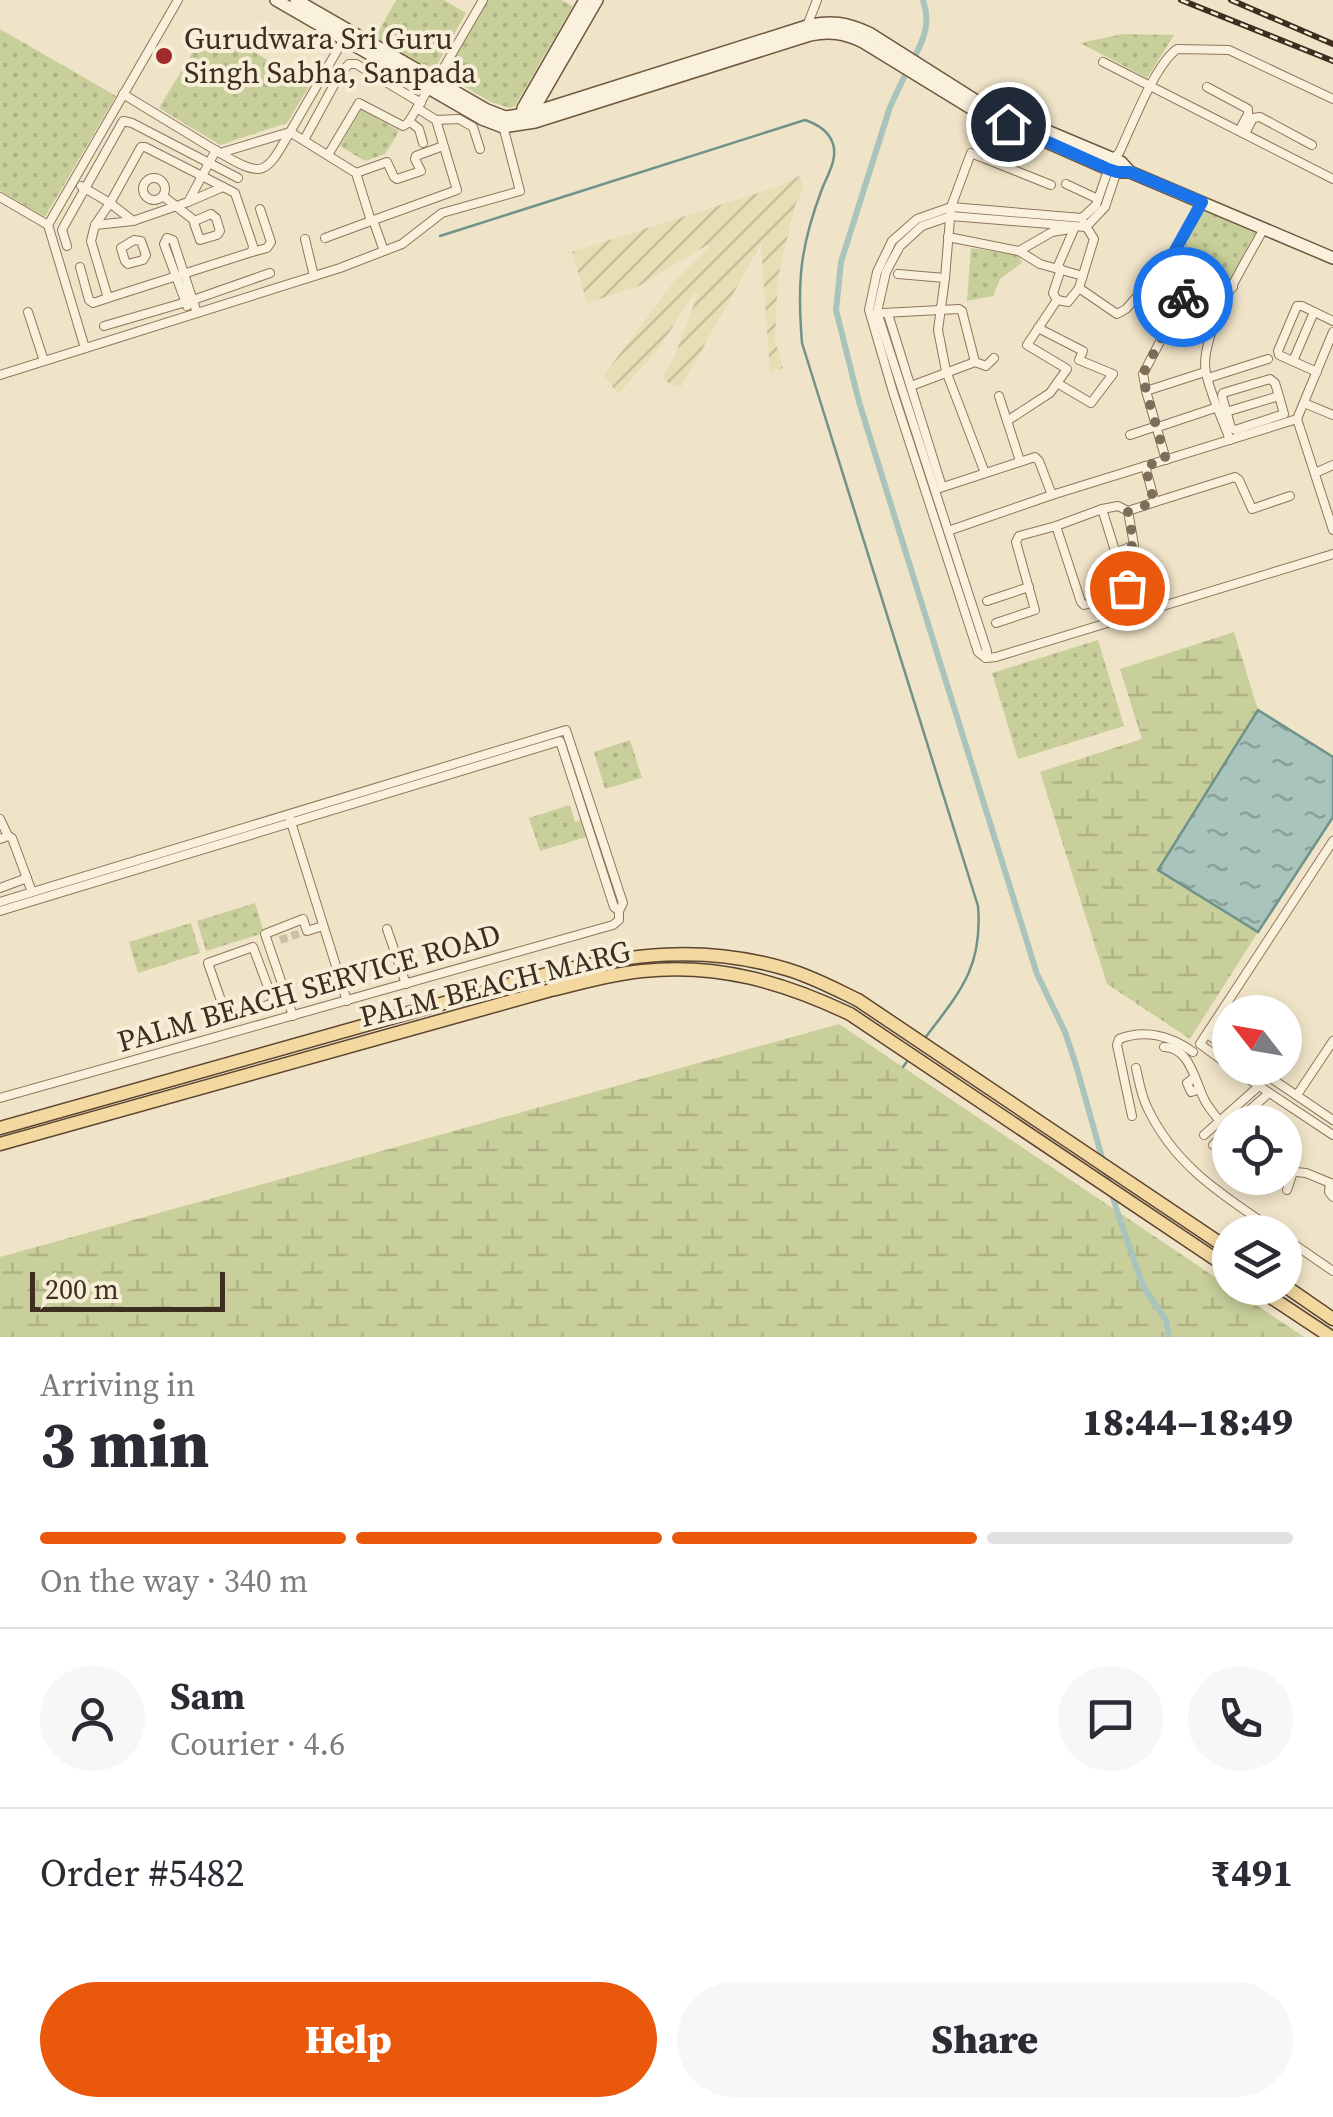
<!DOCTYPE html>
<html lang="en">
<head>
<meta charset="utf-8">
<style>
  :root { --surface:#fff; --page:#f7f7f7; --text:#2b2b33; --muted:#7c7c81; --line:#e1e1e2; --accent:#ea580c }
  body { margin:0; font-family:"Source Serif 4",serif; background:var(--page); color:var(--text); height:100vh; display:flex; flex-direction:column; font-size:38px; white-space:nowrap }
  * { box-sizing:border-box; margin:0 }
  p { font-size:32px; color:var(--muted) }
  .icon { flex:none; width:55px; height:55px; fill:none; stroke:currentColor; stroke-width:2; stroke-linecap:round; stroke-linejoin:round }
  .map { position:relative; height:1337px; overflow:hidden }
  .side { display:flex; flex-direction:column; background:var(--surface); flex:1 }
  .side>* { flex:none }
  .needle { width:65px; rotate:301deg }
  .buttons { position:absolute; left:1212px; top:995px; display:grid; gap:20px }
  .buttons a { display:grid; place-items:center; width:90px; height:90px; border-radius:50%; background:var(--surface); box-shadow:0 5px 15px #0003; font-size:50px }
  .scale { position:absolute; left:30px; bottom:25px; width:195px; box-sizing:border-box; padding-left:10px; border:5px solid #3d2e20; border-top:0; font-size:28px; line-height:35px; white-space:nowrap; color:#3d2e20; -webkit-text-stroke:8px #f7eed8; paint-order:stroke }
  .pin { position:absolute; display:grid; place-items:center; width:85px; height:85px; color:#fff; margin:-42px; border:5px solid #fff; border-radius:50%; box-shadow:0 2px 10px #0007 }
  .courier { position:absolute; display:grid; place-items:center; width:100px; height:100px; margin:-50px; border:8px solid #1a73e8; border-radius:50%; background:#fff; color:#222; box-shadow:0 2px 12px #0007 }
  .summary em { font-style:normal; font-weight:800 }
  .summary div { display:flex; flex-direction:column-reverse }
  .summary { display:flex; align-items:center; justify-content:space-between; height:170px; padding:0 40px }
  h1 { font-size:65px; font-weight:800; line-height:75px }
  .bar { display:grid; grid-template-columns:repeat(4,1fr); gap:15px 10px; align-content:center; height:120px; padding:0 40px }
  .bar i { height:12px; border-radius:8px; background:var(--line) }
  .bar .active { background:var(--accent) }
  .bar p { grid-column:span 4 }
  .line { display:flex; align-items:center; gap:25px; padding:0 40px; border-top:2px solid var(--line) }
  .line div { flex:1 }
  .round { display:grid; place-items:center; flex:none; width:105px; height:105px; border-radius:52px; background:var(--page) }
  .primary-button { display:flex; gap:20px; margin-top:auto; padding:20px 40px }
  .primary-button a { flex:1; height:115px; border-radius:60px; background:var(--accent); color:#fff; font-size:40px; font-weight:800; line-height:115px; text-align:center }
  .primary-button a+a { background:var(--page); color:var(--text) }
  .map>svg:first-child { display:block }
  .farmland { fill:url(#farmland-furrows) }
  .grass { fill:url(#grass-dots) }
  .wetland { fill:url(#wetland-marsh) }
  .water { fill:url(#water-ripples); stroke:#6f938a; stroke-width:2.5 }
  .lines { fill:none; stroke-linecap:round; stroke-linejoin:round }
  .stream { stroke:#6f938a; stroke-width:2.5 }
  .canal { stroke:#a9c4bc; stroke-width:6 }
  .street-tunnel { stroke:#ccc0a6; stroke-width:8; stroke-dasharray:8 4; stroke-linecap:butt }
  .street-casing { stroke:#8d765c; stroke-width:10 }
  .secondary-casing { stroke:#6f573f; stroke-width:14 }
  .primary-casing { stroke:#5b4430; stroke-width:15 }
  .street { stroke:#faf1dc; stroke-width:8 }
  .secondary { stroke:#faf1dc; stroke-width:11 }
  .primary { stroke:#f3d9a0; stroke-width:12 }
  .rail-casing { stroke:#3d2e20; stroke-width:6 }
  .rail { stroke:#f7eed8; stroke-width:2.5; stroke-dasharray:8; stroke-linecap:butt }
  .done { stroke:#7c6e5b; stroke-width:10; stroke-dasharray:0 18 }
  .route { stroke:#1a73e8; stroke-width:12 }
  .poi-dot { fill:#9e2a2b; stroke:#f7eed8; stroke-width:4 }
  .labels { text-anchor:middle; stroke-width:8; stroke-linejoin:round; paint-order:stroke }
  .poi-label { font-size:30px; fill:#3d2e20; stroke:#f7eed8; text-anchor:start }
  .street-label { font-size:30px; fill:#3d2e20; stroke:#f7eed8 }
</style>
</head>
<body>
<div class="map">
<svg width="1333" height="1337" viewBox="0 0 1333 1337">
  <defs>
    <pattern id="farmland-furrows" width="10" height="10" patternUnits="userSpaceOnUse" patternTransform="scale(2.5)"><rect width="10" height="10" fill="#e6deb5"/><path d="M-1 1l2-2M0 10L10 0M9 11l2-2" fill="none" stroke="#c6bf9b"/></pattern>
    <pattern id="grass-dots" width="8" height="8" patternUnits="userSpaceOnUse" patternTransform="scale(2.5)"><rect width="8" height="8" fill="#c9cf9b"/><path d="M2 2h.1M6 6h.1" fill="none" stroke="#aeb285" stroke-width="1.8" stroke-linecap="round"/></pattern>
    <pattern id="wetland-marsh" width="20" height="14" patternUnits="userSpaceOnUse" patternTransform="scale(2.5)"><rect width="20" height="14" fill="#c9cf9b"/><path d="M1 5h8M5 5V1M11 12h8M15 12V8" fill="none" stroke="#aeb285"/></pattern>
    <pattern id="water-ripples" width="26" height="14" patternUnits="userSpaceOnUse" patternTransform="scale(2.5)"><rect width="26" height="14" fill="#a9c4bc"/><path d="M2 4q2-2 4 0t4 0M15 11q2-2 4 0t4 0" fill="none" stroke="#8ba098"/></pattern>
  </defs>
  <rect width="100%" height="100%" fill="#f0e4c8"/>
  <path class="farmland" d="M799 176 804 187 795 206 778 277 775 340 783 368 770 372 761 244 681 387 670 384 662 378 676 353 698 294 695 292 659 348 618 394 604 375 675 280 710 247 707 245 639 286 587 303 572 252 777 187Z"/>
  <g class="grass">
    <path d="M396 0H444L466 13 433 72 375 38Z"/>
    <path d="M487 0H561L573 6 515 106 510 108 491 102 444 75Z"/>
    <path d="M0 29 116 96 45 217 0 191Z"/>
    <path d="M1123 34 1174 35 1147 78 1080 43Z"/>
    <path d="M197 45 247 48 310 85 287 123 220 145 159 108Z"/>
    <path d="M361 109 399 131 385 154 365 161 340 146Z"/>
    <path d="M1204 208 1255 233 1230 281 1180 256Z"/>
    <path d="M971 248 1018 255 1022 263 1000 279 993 296 967 301Z"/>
    <path d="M1098 640 1124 726 1018 759 992 673Z"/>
    <path d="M630 740 642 778 605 789 594 752Z"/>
    <path d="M570 805 575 822 581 820 586 837 540 851 529 818Z"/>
    <path d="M255 903 264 933 206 951 197 921Z"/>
    <path d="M191 923 200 953 138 973 129 942Z"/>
  </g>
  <g class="wetland">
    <path d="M1234 632 1258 710 1158 870 1258 932 1190 1039 1107 984 1040 772 1142 739 1120 669Z"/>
    <path d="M839 1024 1304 1337H0V1257Z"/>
  </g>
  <path class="water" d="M1258 710 1333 757V817L1258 932 1158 870Z"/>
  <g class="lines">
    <g class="stream">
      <path d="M440 236 805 120C817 124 829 131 833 144 838 159 827 176 822 189 800 247 797 282 802 343L978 906C983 967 960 992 925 1038"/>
      <path d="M903 1067 908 1060"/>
    </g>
    <g class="canal">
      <path d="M913 60C924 39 931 23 923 0"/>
      <path d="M907 71 890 107 841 262 836 310 859 402 1037 974 1065 1032 1076 1065 1117 1211 1143 1286 1166 1320 1169 1337"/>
    </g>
    <path class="street-tunnel" d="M280 940 307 931"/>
    <g class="street-casing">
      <g id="street">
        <path d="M807 26 817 0"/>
        <path d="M1103 62 1333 179"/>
        <path d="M436 81 483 0"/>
        <path d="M1207 87 1248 109V114L1239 131"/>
        <path d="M123 94 220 153 290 132 345 37"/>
        <path d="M436 120 459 119 473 127 480 149"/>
        <path d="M409 121 419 129 423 143"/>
        <path d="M1245 134 1253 118 1260 117 1312 145"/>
        <path d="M304 140 340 74 349 64H356L421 103"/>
        <path d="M220 153C264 179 266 174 290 132L356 173 371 221 457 190 436 120 417 108"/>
        <path d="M328 155 359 103 403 126 408 123 429 88"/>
        <path d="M356 173 387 162 394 177 397 179 421 171 415 159 416 156 443 146"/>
        <path d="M202 176 235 193 253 246 252 252 108 298 91 241 95 225 110 203 133 221 188 202Z"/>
        <circle cx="154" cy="189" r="11"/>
        <path d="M1066 184 1098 199"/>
        <path d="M81 186 110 203 141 147H145L202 176 216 150"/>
        <path d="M163 196 195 221"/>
        <path d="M0 197 48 225 178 0"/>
        <path d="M188 202 223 187"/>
        <path d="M211 214 216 218 220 231 217 235 200 240 194 223 197 220Z"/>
        <path d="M373 220 384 251"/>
        <path d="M1084 223 1094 239 1079 288 1117 314 1126 309 1172 256 1202 202"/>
        <path d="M48 225 85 348"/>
        <path d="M95 225 133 221"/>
        <path d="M948 237 1019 251 1040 264 1083 276"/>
        <path d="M325 238 371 221"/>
        <path d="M305 239 314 276"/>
        <path d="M134 240 141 241 146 255 143 260 128 264 125 261 121 248Z"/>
        <path d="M67 246 62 230 64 226 123 121 132 123 238 178"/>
        <path d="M1019 251 1052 232 1070 229"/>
        <path d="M252 252 267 248 271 242 260 209"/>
        <path d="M1172 256 1233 287"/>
        <path d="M80 267 89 300 93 303 108 298"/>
        <path d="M1057 268 1074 229"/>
        <path d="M898 274 945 278"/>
        <path d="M1057 300 1053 293 1061 269"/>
        <path d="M187 306 164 244 167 238 173 240 197 313"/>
        <path d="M1178 307 1213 327"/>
        <path d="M28 312 44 361"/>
        <path d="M883 313 959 309 962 311 975 362"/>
        <path d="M888 314 942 487"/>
        <path d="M104 326 193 300 270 273"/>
        <path d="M1038 328 1083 351 1079 360 1113 374 1091 403 1057 383"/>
        <path d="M1293 361 1314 312"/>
        <path d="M1317 372 1279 355 1278 351 1297 306H1302L1333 321"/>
        <path d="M0 375 340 268 402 244 442 213 520 191 503 126"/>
        <path d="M1208 378 1268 359"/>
        <path d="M911 386 975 362 986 366 994 358"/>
        <path d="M1146 391 1205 372"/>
        <path d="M999 396 1020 461"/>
        <path d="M1304 403 1333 415"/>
        <path d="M1221 414 1226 412 1279 396 1284 414 1235 430 1231 428 1222 396 1223 393 1270 379 1275 383 1279 396"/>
        <path d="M1297 419 1333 530"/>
        <path d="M1007 421 1050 393 1067 369 1027 345 1057 300 1068 302 1079 288"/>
        <path d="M1158 427 1218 407"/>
        <path d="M1130 435 1157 426"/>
        <path d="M1230 440C1222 418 1211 396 1206 373 1198 336 1245 264 1263 230"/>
        <path d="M1166 460 1146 391 1143 374 1198 269"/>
        <path d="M985 473 946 371 938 330 945 278 951 207 971 153 1051 185"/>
        <path d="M1315 473 1333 465"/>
        <path d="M940 488 1035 457 1039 461 1052 495"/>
        <path d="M1155 502 1235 477 1239 480 1252 509 1290 496"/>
        <path d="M1056 526 1081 602 1084 605 1122 595 1127 589 1102 509"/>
        <path d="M948 531 1052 495 1297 419 1333 332"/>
        <path d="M1116 553 1134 545 1128 511"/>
        <path d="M987 601 1029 587"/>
        <path d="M996 623 1035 610 1016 542 1019 536 1056 526 1102 509 1118 506 1128 511 1155 502 1145 466"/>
        <path d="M986 658 978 652 893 392 869 310 877 272 892 241 917 219 951 207 1082 218 1096 205 1112 159 1119 153C1132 126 1154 66 1177 49L1229 50 1333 99"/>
        <path d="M986 658 987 651 877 312 886 272 900 246 922 226 951 216 1086 227 1105 207 1117 171"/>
        <path d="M986 658 996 657 1333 554"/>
        <path d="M0 819 8 836"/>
        <path d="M290 819 347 1001"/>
        <path d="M0 839 8 836 12 838 32 892"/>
        <path d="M0 888 27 878"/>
        <path d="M0 902 566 730 623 903 619 911 614 907 560 741 0 911"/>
        <path d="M387 929 406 984"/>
        <path d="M253 947 274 1003 232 1016 225 1012 208 963Z"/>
        <path d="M293 1016 265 934 303 919 307 931 323 926"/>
        <path d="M1207 1034 1230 1050"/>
        <path d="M1164 1047C1190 1047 1195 1082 1205 1101 1212 1113 1221 1123 1230 1133"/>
        <path d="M1230 1066 1200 1044 1333 841"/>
        <path d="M1136 1068C1139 1081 1141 1095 1147 1107 1175 1167 1224 1196 1277 1232"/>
        <path d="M1232 1068 1333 1135"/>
        <path d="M1256 1068 1333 1120"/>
        <path d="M1195 1077 1187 1083 1191 1092 1200 1089"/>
        <path d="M1297 1095 1333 1041"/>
        <path d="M0 1098 613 925 619 920V911"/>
        <path d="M1132 1116 1117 1045 1119 1039C1145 1029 1171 1036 1193 1052"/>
        <path d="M1236 1122 1269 1093"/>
        <path d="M1204 1135 1259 1086"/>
        <path d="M1213 1145 1230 1128"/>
        <path d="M1285 1171 1306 1173 1333 1184"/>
        <path d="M1330 1183 1329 1192 1333 1197"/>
        <path d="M1287 1190 1293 1172"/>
        <path d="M1285 1238 1333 1271"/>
      </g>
    </g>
    <g class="secondary-casing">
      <g id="secondary">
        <path d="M276 0 482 119 503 127 535 122 810 35C830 31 844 33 863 42L974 110 1108 169 1117 172H1130"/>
        <path d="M296 0 487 110 505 117 532 113 807 26C831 20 847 23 869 33L978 102 1121 162 1130 172 1333 258"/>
        <path d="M531 114 597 0"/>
        <path d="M523 121V108L585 0"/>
      </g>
    </g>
    <g class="primary-casing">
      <g id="primary">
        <path d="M0 1128 547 974C630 954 702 944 786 969 811 976 835 989 858 1000L1230 1250"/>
        <path d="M0 1144 551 990C581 983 611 974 642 971 717 963 783 982 850 1014L1230 1269"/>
        <path d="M1285 1286 1333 1319"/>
        <path d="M1257 1288 1331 1337"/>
      </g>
    </g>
    <use href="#street" class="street"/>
    <use href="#secondary" class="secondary"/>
    <use href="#primary" class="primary"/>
    <g class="rail-casing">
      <g id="rail">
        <path d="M1181 0 1333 61"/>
        <path d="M1231 0 1333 44"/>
      </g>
    </g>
    <use href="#rail" class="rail"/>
  </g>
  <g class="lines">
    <path class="done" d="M1127 588 1116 553 1134 545 1128 512 1154 502 1145 466 1166 460 1146 391 1143 374 1183 297"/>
    <path class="route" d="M1008 124 1108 169 1117 172H1130L1202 202 1172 256 1198 269 1183 297"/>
  </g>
  <circle class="poi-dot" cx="164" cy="56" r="10"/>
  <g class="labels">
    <g class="poi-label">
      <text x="184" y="49">Gurudwara Sri Guru<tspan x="184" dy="34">Singh Sabha, Sanpada</tspan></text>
    </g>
    <g class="street-label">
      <text transform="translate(495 984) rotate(-14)" y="10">PALM BEACH MARG</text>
      <text transform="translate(309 988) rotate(-16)" y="10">PALM BEACH SERVICE ROAD</text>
    </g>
  </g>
</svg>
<div class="buttons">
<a><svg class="needle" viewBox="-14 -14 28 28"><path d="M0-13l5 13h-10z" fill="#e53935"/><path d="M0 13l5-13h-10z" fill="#7c7c81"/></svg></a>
<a><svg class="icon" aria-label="locate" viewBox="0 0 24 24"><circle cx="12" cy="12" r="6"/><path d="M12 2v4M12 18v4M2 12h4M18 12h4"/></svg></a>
<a><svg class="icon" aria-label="layers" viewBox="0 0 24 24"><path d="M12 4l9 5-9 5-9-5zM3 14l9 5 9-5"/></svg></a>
</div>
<div class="scale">200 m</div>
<div class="pin" style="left:1127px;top:588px;background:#ea580c"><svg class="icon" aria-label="bag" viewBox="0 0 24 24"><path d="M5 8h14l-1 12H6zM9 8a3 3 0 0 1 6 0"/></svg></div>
<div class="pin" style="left:1008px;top:124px;background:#1f2937"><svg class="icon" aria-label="home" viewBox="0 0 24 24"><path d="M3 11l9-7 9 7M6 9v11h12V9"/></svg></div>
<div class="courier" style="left:1183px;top:297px"><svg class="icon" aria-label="bike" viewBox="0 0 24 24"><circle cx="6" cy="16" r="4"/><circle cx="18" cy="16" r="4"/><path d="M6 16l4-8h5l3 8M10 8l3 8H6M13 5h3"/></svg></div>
</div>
<section class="side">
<div class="summary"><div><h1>3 min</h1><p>Arriving in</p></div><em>18:44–18:49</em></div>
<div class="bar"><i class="active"></i><i class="active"></i><i class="active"></i><i></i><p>On the way · 340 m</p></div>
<div class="line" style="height:180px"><a class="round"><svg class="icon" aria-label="person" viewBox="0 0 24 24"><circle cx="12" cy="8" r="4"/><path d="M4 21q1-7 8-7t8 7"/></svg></a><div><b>Sam</b><p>Courier · 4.6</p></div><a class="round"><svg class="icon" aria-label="chat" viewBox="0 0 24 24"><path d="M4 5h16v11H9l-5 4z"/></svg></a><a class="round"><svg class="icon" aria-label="phone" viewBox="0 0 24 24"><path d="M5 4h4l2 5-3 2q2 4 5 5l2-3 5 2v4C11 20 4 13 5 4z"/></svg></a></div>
<div class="line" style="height:130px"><div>Order #5482</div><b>₹491</b></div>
<div class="primary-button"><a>Help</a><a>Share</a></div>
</section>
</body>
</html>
